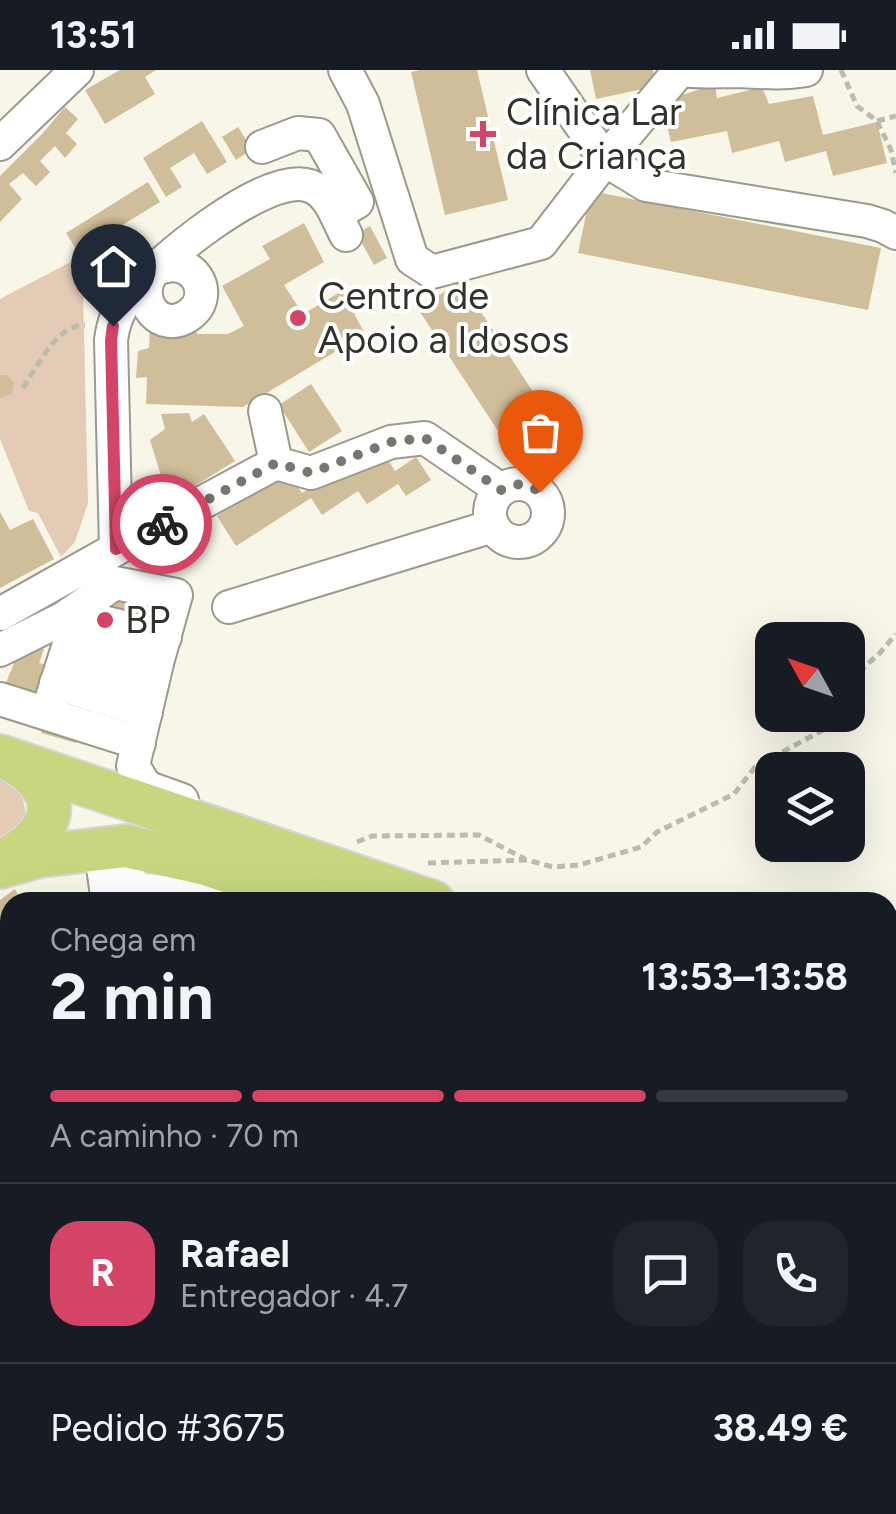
<!DOCTYPE html>
<html lang="pt">
<head>
<meta charset="utf-8">
<style>
  :root { --surface:#171b24; --page:#20242c; --text:#f1f3f6; --muted:#9ea1a6; --line:#363941; --accent:#d34466 }
  body { margin:0; font-family:Figtree,sans-serif; background:var(--page); color:var(--text); height:100vh; display:flex; flex-direction:column; font-size:38px; white-space:nowrap }
  * { box-sizing:border-box; margin:0 }
  p { font-size:32px; color:var(--muted) }
  .icon { flex:none; width:55px; height:55px; fill:none; stroke:currentColor; stroke-width:2; stroke-linecap:round; stroke-linejoin:round }
  .map { position:relative; flex:1; overflow:hidden }
  .side { position:absolute; left:0px; top:822px; width:898px; height:622px; display:flex; flex-direction:column; background:var(--surface); border-radius:30px 30px 0 0; box-shadow:0 10px 40px #0002 }
  .side>* { flex:none }
  .needle { width:65px; rotate:310deg }
  .buttons { position:absolute; left:755px; top:552px; display:grid; gap:20px }
  .buttons a { display:grid; place-items:center; width:110px; height:110px; border-radius:20px; background:var(--surface); box-shadow:0 10px 40px #0002; font-size:50px }
  .pin { position:absolute; display:grid; place-items:center; width:85px; height:85px; color:#fff; margin:-102px -42px; border-radius:50% 50% 50% 0; rotate:-45deg; box-shadow:0 0 10px #0007 }
  .pin .icon { rotate:45deg }
  .courier { position:absolute; display:grid; place-items:center; width:100px; height:100px; margin:-50px; border:8px solid #d34466; border-radius:50%; background:#fff; color:#222; box-shadow:0 2px 12px #0007 }
  .overview em { font-style:normal; font-weight:700 }
  .overview div { display:flex; flex-direction:column-reverse }
  .overview { display:flex; align-items:center; justify-content:space-between; height:170px; padding:0 50px }
  h1 { font-size:65px; font-weight:700; line-height:75px }
  .bar { display:grid; grid-template-columns:repeat(4,1fr); gap:15px 10px; align-content:center; height:120px; padding:0 50px }
  .bar i { height:12px; border-radius:8px; background:var(--line) }
  .bar .on { background:var(--accent) }
  .bar p { grid-column:span 4 }
  .line { display:flex; align-items:center; gap:25px; padding:0 50px; border-top:2px solid var(--line) }
  .line div { flex:1 }
  .round { display:grid; place-items:center; flex:none; width:105px; height:105px; border-radius:30px; background:var(--page) }
  .status { display:flex; justify-content:space-between; align-items:center; height:70px; padding:0 50px; background:var(--surface); direction:ltr }
  .status svg { height:28px; fill:currentColor }
  .map>svg:first-child { display:block }
  .built { fill:#eeebd8 }
  .green { fill:#e3cbb5 }
  .building { fill:#d0bd99 }
  .lines { fill:none; stroke-linecap:round; stroke-linejoin:round }
  .minor-casing { stroke:#9b9a8e; stroke-width:36 }
  .major-casing { stroke:#d6d6d5; stroke-width:46 }
  .path { stroke:#bbbbb0; stroke-width:5; stroke-dasharray:8 5; stroke-linecap:butt }
  .minor { stroke:#fff; stroke-width:32 }
  .major { stroke:#c7d67f; stroke-width:42 }
  .done { stroke:#77776f; stroke-width:10; stroke-dasharray:0 18 }
  .route { stroke:#d34466; stroke-width:12 }
  .poi-dot { fill:#d34466; stroke:#fff; stroke-width:4 }
  .labels { text-anchor:middle; stroke-width:8; stroke-linejoin:round; paint-order:stroke }
  .poi-label { font-size:38px; fill:#32322d; stroke:#fff; text-anchor:start }
</style>
</head>
<body>
<div class="status"><b>13:51</b><svg viewBox="0 0 49 12"><path d="M0 12V9h3v3zM5 12V6h3v6zM10 12V3h3v9zM15 12V0h3v12zM26 1h20v11H26zM47 4h2v5h-2z"/></svg></div>
<div class="map">
<svg width="896" height="1444" viewBox="0 0 896 1444">
  <rect width="100%" height="100%" fill="#f7f6e9"/>
  <path class="built" d="M10 1028V1184L0 1180V1039Z"/>
  <g class="green">
    <path d="M86 184 93 199 83 222 88 433 75 472 61 487 38 443 29 441 0 369V229Z"/>
    <path d="M0 707C23 721 25 728 26 754L0 775Z"/>
    <path d="M888 1067 896 1070V1172L894 1180 896 1204V1444H652L649 1435H888Z"/>
  </g>
  <g class="building">
    <path d="M120 0H156L145 7 155 24 105 54 85 20Z"/>
    <path d="M420 0H477L508 130 445 145 411 2Z"/>
    <path d="M590 0H653L657 16 596 29Z"/>
    <path d="M715 15 717 28 762 17 769 34 813 26 823 65 877 52 887 93 833 106 826 81 785 92 779 71 732 83 727 61 671 72 661 31Z"/>
    <path d="M65 37 78 49 66 63 77 74 65 88 55 76 40 91 50 102 36 116 23 103 9 114 22 129 0 152V106L42 64Z"/>
    <path d="M202 51 227 92 207 104 194 83 170 98 182 117 166 127 143 88Z"/>
    <path d="M238 57 252 79 236 90 222 67Z"/>
    <path d="M148 112 160 132 78 182 66 163Z"/>
    <path d="M591 121 881 178 868 240 578 183Z"/>
    <path d="M304 153 324 192 284 215 303 244 342 221 365 264 243 337 146 334 147 307 136 308 138 281 149 278 150 253H196L197 264H228L244 256 222 216 270 189 262 176Z"/>
    <path d="M370 156 387 188 374 195 357 164Z"/>
    <path d="M461 211 548 345 506 373 418 239Z"/>
    <path d="M0 305H7L14 313 12 324 5 327 0 328Z"/>
    <path d="M311 314 342 361 309 382 279 335Z"/>
    <path d="M189 343 192 352 204 344 235 391 169 432 150 370 165 359 161 344Z"/>
    <path d="M384 384 395 401 416 387 431 410 406 426 398 414 367 434 358 421 322 445 311 428 236 476 217 446 287 400 302 423 339 398 345 409Z"/>
    <path d="M0 442 10 460 33 449 54 489 0 518Z"/>
    <path d="M119 518 145 527 142 537 154 541 151 551 113 539Z"/>
    <path d="M107 568 76 673 41 663 52 628 30 621 26 632 1 625 23 571 44 579 39 593 60 598Z"/>
    <path d="M15 819 21 832H10V933L0 939V830Z"/>
    <path d="M0 978 10 988V1025L0 1034Z"/>
    <path d="M10 1080V1120L0 1113V1095Z"/>
    <path d="M363 1435H425L427 1444H365Z"/>
    <path d="M474 1435H489L500 1444H466Z"/>
    <path d="M573 1435H631L633 1444H574Z"/>
  </g>
  <g class="lines">
    <g class="minor-casing">
      <g id="minor">
        <path d="M345 0 363 34 412 189 432 202 541 173 605 90 680 0"/>
        <path d="M543 0 605 90 646 115 867 151 883 156 896 163"/>
        <path d="M680 0C700 3 719 1 739 1 761 2 783 4 806 0"/>
        <path d="M0 74 77 0"/>
        <path d="M262 77 298 63 319 65 357 132 336 144"/>
        <path d="M151 204C134 232 161 265 189 245 217 225 193 181 155 200"/>
        <path d="M276 393 311 403 391 372 425 368 501 420"/>
        <circle cx="519" cy="443" r="29"/>
        <path d="M116 479 276 393 265 341"/>
        <path d="M229 537 493 456"/>
        <path d="M0 544 116 479 111 270C113 254 118 240 128 227 155 194 266 100 310 116 330 123 337 148 346 165"/>
        <path d="M71 567 157 593"/>
        <path d="M0 580 64 548 115 513 176 525 157 593 133 696 146 717 182 730"/>
        <path d="M65 587 151 618"/>
        <path d="M56 613 146 642"/>
        <path d="M0 629 139 673"/>
        <path d="M47 643 78 546 165 567"/>
        <path d="M83 783 122 798 136 819 172 823 211 832"/>
        <path d="M102 790 108 832"/>
        <path d="M0 1244 10 1250"/>
        <path d="M0 1361 10 1342"/>
        <path d="M533 1435 536 1444"/>
        <path d="M236 1444 276 1435"/>
      </g>
    </g>
    <g class="major-casing">
      <g id="major">
        <path d="M0 686 433 832"/>
        <path d="M3 792C34 774 70 744 35 708 30 702 22 697 15 692"/>
        <path d="M0 797 39 786 126 776 206 794 319 832"/>
        <path d="M888 984 896 987"/>
        <path d="M888 1017 896 1020"/>
      </g>
    </g>
    <g class="path">
      <path d="M841 0 857 36 877 51 891 80 896 103"/>
      <path d="M877 51 896 46"/>
      <path d="M23 318C37 297 57 254 85 255"/>
      <path d="M848 626 864 597 879 584 896 564"/>
      <path d="M357 772 372 766 479 765 525 789"/>
      <path d="M428 793 527 790 553 797 579 795 641 777 657 762 734 724 755 697 832 655 837 645"/>
      <path d="M888 1268 896 1277"/>
      <path d="M762 1435 770 1444"/>
    </g>
    <use href="#minor" class="minor"/>
    <use href="#major" class="major"/>
  </g>
  <g class="lines">
    <path class="done" d="M162 454 276 393 311 403 391 372 425 368 501 420C516 411 526 414 540 422"/>
    <path class="route" d="M113 256 111 270 116 479 162 454"/>
  </g>
  <g class="poi-dot">
    <path d="M478 49h10v10h10v10h-10v10h-10v-10h-10v-10h10z"/>
    <circle cx="298" cy="248" r="10"/>
    <circle cx="105" cy="550" r="10"/>
  </g>
  <g class="labels">
    <g class="poi-label">
      <text x="506" y="55">Clínica Lar<tspan x="506" dy="44">da Criança</tspan></text>
      <text x="318" y="239">Centro de<tspan x="318" dy="44">Apoio a Idosos</tspan></text>
      <text x="125" y="563">BP</text>
    </g>
  </g>
</svg>
<div class="buttons">
<a><svg class="needle" viewBox="-14 -14 28 28"><path d="M0-13l5 13h-10z" fill="#e53935"/><path d="M0 13l5-13h-10z" fill="#9ea1a6"/></svg></a>
<a><svg class="icon" aria-label="layers" viewBox="0 0 24 24"><path d="M12 4l9 5-9 5-9-5zM3 14l9 5 9-5"/></svg></a>
</div>
<div class="pin" style="left:540px;top:422px;background:#ea580c"><svg class="icon" aria-label="bag" viewBox="0 0 24 24"><path d="M5 8h14l-1 12H6zM9 8a3 3 0 0 1 6 0"/></svg></div>
<div class="pin" style="left:113px;top:256px;background:#1f2937"><svg class="icon" aria-label="home" viewBox="0 0 24 24"><path d="M3 11l9-7 9 7M6 9v11h12V9"/></svg></div>
<div class="courier" style="left:162px;top:454px"><svg class="icon" aria-label="bike" viewBox="0 0 24 24"><circle cx="6" cy="16" r="4"/><circle cx="18" cy="16" r="4"/><path d="M6 16l4-8h5l3 8M10 8l3 8H6M13 5h3"/></svg></div>
<section class="side">
<div class="overview"><div><h1>2 min</h1><p>Chega em</p></div><em>13:53–13:58</em></div>
<div class="bar"><i class="on"></i><i class="on"></i><i class="on"></i><i></i><p>A caminho · 70 m</p></div>
<div class="line" style="height:180px"><b class="round" style="background:var(--accent);color:#fff">R</b><div><b>Rafael</b><p>Entregador · 4.7</p></div><a class="round"><svg class="icon" aria-label="chat" viewBox="0 0 24 24"><path d="M4 5h16v11H9l-5 4z"/></svg></a><a class="round"><svg class="icon" aria-label="phone" viewBox="0 0 24 24"><path d="M5 4h4l2 5-3 2q2 4 5 5l2-3 5 2v4C11 20 4 13 5 4z"/></svg></a></div>
<div class="line" style="height:130px"><div>Pedido #3675</div><b>38.49 €</b></div>
</section>
</div>
</body>
</html>
